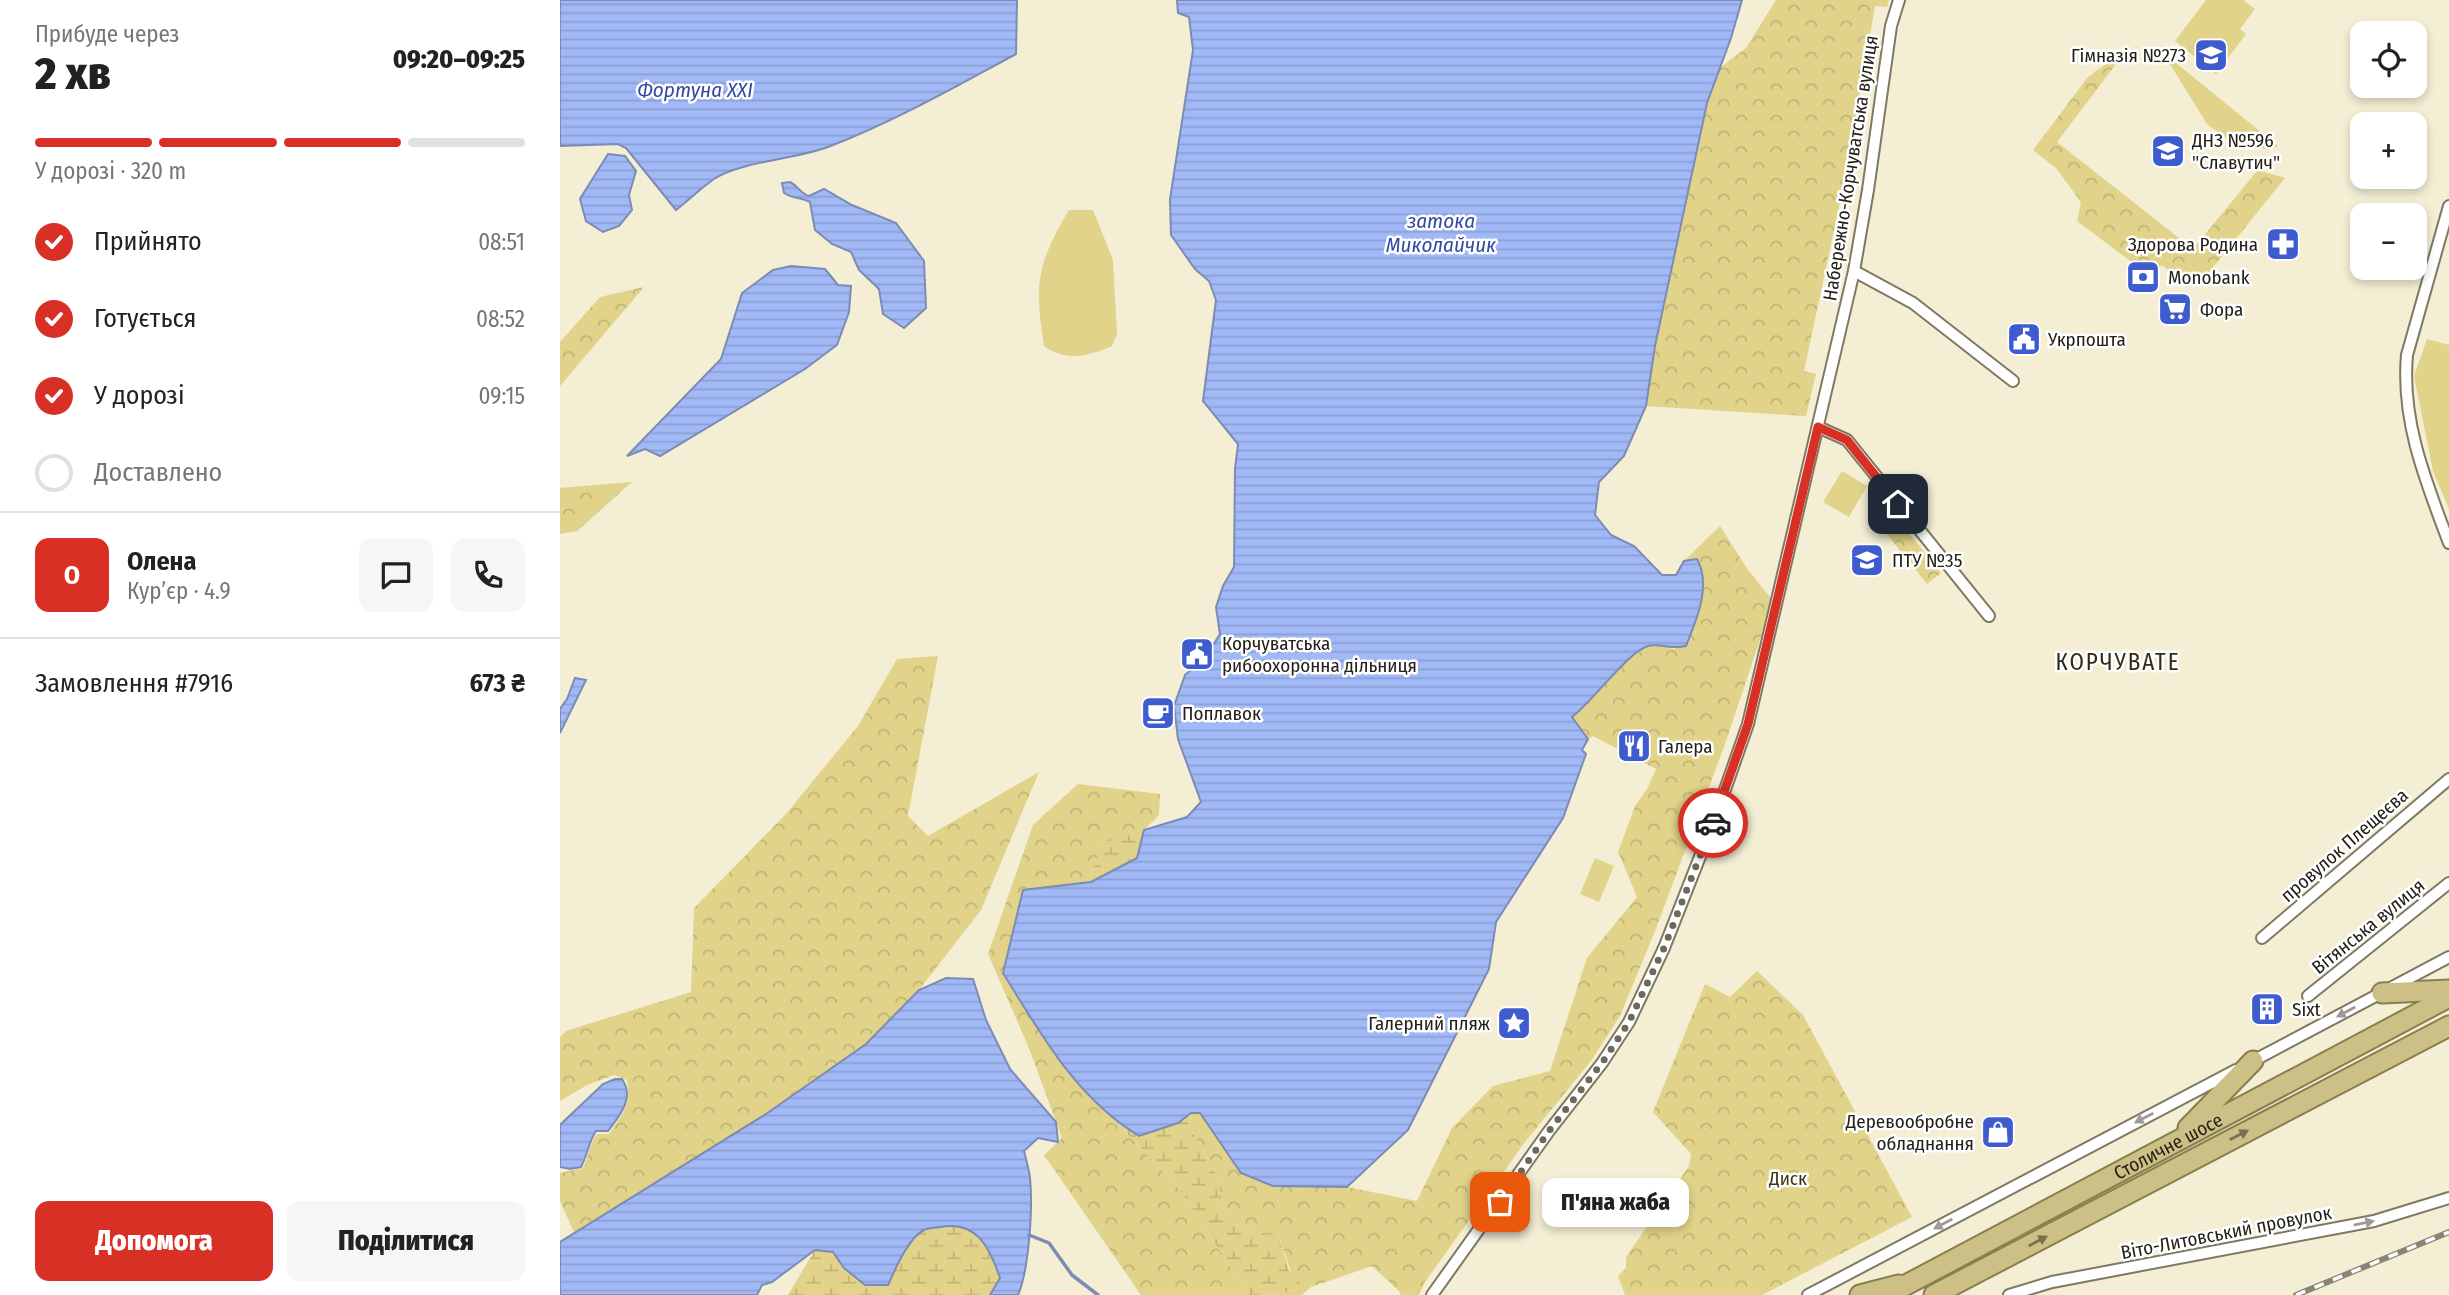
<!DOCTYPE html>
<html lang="uk">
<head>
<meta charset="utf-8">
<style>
  :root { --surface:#fff; --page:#f6f6f6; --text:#222; --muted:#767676; --line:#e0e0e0; --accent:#d93025 }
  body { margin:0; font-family:"Fira Sans Condensed",sans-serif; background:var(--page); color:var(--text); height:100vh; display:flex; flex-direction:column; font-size:26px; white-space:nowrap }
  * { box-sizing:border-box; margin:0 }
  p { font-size:23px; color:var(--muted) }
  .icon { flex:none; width:38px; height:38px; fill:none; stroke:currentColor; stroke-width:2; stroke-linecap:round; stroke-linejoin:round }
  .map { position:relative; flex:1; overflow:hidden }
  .details { display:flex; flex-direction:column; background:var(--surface); width:560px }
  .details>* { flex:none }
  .fabs { position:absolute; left:1790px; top:21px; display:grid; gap:14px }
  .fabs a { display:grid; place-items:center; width:77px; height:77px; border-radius:14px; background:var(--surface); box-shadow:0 4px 10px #0003; font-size:35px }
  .pin { position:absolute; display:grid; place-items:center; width:60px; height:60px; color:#fff; margin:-30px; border-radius:14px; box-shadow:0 4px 10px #0006 }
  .courier { position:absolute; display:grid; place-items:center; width:70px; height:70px; margin:-35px; border:5px solid #d93025; border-radius:50%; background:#fff; color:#222; box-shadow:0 2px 9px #0007 }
  .bubble { position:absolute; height:49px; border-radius:14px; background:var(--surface); box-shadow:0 4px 10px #0003; font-size:23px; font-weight:800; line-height:49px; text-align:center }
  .summary em { font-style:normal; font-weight:800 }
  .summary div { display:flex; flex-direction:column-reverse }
  .summary { display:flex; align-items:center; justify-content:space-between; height:119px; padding:0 35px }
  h1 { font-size:46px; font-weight:800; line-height:52px }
  .bar { display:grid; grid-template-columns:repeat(4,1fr); gap:10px 7px; align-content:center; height:84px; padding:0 35px }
  .bar i { height:9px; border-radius:5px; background:var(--line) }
  .bar .selected { background:var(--accent) }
  .bar p { grid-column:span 4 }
  .line { display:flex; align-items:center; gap:18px; padding:0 35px; border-top:2px solid var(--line) }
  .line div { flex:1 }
  .round { display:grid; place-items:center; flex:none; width:74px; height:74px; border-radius:14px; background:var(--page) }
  ol { padding:0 35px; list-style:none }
  li { display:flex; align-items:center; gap:21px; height:77px }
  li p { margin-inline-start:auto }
  li .icon { padding:7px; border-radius:50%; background:var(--accent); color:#fff; stroke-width:4 }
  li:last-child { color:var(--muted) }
  li i { width:38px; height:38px; border:4px solid var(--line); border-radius:50% }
  .cta { display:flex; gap:14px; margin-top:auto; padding:14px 35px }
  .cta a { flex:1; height:80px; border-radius:14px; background:var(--accent); color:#fff; font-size:28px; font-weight:800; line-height:80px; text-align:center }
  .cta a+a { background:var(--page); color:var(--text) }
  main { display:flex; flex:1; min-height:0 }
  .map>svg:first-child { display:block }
  .green { fill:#e1d389 }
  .forest { fill:url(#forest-crowns) }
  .wetland { fill:url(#wetland-marsh) }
  .water { fill:url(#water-rules); stroke:#7c8bb4; stroke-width:2 }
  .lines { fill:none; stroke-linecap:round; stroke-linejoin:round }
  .stream { stroke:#7c8bb4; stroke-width:3.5 }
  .minor-casing { stroke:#7d7962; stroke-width:14 }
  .trunk-casing { stroke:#887f4d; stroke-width:23 }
  .minor { stroke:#fff; stroke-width:10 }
  .trunk { stroke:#ccc087; stroke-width:19 }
  .rail-casing { stroke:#888574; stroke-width:6 }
  .rail { stroke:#fff; stroke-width:3.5; stroke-dasharray:10; stroke-linecap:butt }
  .oneway { fill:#9c9b97 }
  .oneway2 { fill:#787050 }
  .done { stroke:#6c695a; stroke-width:7; stroke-dasharray:0 12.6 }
  .route { stroke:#d93025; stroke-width:9 }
  .labels { text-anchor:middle; stroke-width:5; stroke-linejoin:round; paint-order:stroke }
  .poi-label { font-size:19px; fill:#232118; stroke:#fff; text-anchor:start }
  .street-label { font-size:19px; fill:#232118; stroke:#fff }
  .park-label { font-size:19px; fill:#3d350d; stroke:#fff }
  .water-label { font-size:21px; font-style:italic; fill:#334aa3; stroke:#fff }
  .quarter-label { font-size:23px; letter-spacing:2px; fill:#2f2b16; stroke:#fff }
</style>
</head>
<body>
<main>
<section class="details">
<div class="summary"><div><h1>2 хв</h1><p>Прибуде через</p></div><em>09:20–09:25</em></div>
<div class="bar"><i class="selected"></i><i class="selected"></i><i class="selected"></i><i></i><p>У дорозі · 320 m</p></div>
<ol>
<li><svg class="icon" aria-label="check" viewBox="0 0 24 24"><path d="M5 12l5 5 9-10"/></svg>Прийнято<p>08:51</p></li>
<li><svg class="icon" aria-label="check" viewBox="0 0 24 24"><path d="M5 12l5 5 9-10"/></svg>Готується<p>08:52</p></li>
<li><svg class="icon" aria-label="check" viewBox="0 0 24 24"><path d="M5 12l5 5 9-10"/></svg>У дорозі<p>09:15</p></li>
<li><i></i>Доставлено</li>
</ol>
<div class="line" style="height:126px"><b class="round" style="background:var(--accent);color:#fff">О</b><div><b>Олена</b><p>Кур’єр · 4.9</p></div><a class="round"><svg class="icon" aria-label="chat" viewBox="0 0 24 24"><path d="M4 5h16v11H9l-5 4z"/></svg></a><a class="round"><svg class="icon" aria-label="phone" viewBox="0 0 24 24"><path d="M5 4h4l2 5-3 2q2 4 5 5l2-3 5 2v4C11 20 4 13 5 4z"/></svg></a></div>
<div class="line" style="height:91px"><div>Замовлення #7916</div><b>673 ₴</b></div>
<div class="cta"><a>Допомога</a><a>Поділитися</a></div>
</section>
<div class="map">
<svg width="1889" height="1295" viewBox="0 0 1889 1295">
  <defs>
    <pattern id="forest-crowns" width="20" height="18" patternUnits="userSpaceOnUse" patternTransform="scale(1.75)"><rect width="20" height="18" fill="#e1d389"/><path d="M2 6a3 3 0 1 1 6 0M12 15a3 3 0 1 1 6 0" fill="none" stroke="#c1b576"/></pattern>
    <pattern id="wetland-marsh" width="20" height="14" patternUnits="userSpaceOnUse" patternTransform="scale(1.75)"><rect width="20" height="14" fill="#e1d389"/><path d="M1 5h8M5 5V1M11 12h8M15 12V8" fill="none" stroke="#c1b576"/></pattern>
    <pattern id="water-rules" width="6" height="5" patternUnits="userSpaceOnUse" patternTransform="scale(1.75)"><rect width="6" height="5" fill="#a2b9f7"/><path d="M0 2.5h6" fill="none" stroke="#8b9fd3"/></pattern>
  </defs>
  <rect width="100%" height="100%" fill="#f3eed4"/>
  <g class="green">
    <path d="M1646 0H1683L1695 9 1680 29 1686 34 1656 74 1615 41Z"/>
    <path d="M1611 59 1718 146 1709 150 1667 139 1647 124 1608 61Z"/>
    <path d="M509 210H533L553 260 557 334 552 346C529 356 506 362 484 346 474 284 477 264 509 210Z"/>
    <path d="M1867 339 1889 345V509L1873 471 1854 376Z"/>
    <path d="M1282 471 1307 486 1289 517 1263 502Z"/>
    <path d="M1035 858 1054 866 1039 902 1020 894Z"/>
  </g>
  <g class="forest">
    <path d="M1216 0H1329L1327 7 1315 6 1286 174 1298 176 1294 196 1282 193 1244 371 1256 374 1246 416 1086 406 1095 346 1147 103 1160 68 1186 48Z"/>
    <path d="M1569 47 1497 142 1633 249 1698 170 1725 178 1642 281 1626 283 1602 265 1589 275 1517 221 1521 202 1496 168 1473 150 1528 77Z"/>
    <path d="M84 287 0 386V342L40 297Z"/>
    <path d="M72 482 17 531 0 534V488Z"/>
    <path d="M1327 506 1381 573 1367 584 1313 517Z"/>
    <path d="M1160 526 1188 570 1213 601 1165 744 1095 931 1060 1016 1031 1061 965 1142 865 1282 859 1295H841L838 1290 812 1266 751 1287 742 1295H710L737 1290 719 1237 678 1226 666 1213 654 1169 629 1127 631 1113H640L681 1173 713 1186 787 1187 857 1201 892 1128 933 1086 990 1071 1027 958 1077 897 1058 852 1075 806 1087 789 1096 769 1033 736 1028 739 1012 717C1032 702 1069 651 1088 646 1096 644 1107 648 1115 649L1137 559 1124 561Z"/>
    <path d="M378 656 348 816 368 836 479 772 421 910 359 990 306 1044 206 1114 14 1232 0 1201V1173L23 1168C29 1156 29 1145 37 1134H49C64 1112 71 1107 67 1080L54 1075 27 1085 0 1101V1037L6 1031 131 992 134 908 226 814 298 726 337 659Z"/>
    <path d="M518 784 600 794 599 815 584 830 541 844 531 882 553 1120 616 1184 689 1295H581L484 1155 502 1138 469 1048 428 954 473 825Z"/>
    <path d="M1197 971 1243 1015 1352 1217 1202 1295H1065L1058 1276 1066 1268V1257L1129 1166 1131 1154 1093 1112 1145 984 1170 997Z"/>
  </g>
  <g class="wetland">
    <path d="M584 830 590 844 599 874 443 973 463 890 530 882 541 844Z"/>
    <path d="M523 1089 631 1113 629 1127 654 1169 666 1213 678 1226 719 1237 729 1271 743 1275 737 1290 710 1295H689L616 1184Z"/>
    <path d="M393 1224C425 1235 429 1247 440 1278L430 1295H228L255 1250 273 1252 284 1268 327 1285 346 1249 363 1230Z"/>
  </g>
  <g class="water">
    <path d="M0 0H457L456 54C395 87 333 122 268 147 236 159 179 162 154 179 141 188 129 200 116 210L66 148 58 144 0 146Z"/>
    <path d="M617 0H1182L1171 38 1147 103 1095 346 1086 406 1064 456 1039 482 1035 515 1051 535 1074 546 1102 575H1116L1124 561 1137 559C1152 585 1136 621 1126 646 1112 650 1100 643 1088 646 1069 651 1032 702 1012 717L1028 739 1022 750 1026 754 1003 818 936 922 929 969 848 1130 787 1187 713 1186 681 1173 640 1113H631L618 1123 579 1136C516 1098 481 1034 443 973L463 890 531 882 577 858 584 830 627 817 641 802 618 739 614 706 625 675 645 658 660 634 656 607 663 586 674 567 675 469 678 444 643 401 656 300 649 281 635 269 611 235 610 199 633 50 629 17 618 13Z"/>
    <path d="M48 154 65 156 76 171 69 195 72 210 59 226 43 232 26 221 20 199Z"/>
    <path d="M230 182C238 186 240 193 249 196L264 189 292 205 336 223 364 261 366 308 344 328 323 314 319 289 299 270 291 252 272 244 255 230 250 202C240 197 233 199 224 193L222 183Z"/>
    <path d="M231 266 265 269 278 285 291 286 289 312 277 345 245 369 100 456 85 449 67 456 161 359 182 293 213 270Z"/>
    <path d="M15 678 26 680 0 733V709L7 699Z"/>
    <path d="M386 978 413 979 426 1020 450 1069 496 1122 498 1142 478 1138 464 1151C466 1160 469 1169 470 1178 473 1207 469 1270 458 1295H430L440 1278C430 1248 417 1220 380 1227 375 1228 368 1228 364 1230 348 1238 335 1270 328 1285H305L284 1268 273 1252 255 1250 212 1282 202 1285 197 1295H0V1242L206 1114 306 1044 359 990Z"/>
    <path d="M55 1079H62C75 1098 60 1115 48 1131H36C28 1143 28 1154 21 1167L10 1169 0 1167V1125L43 1084Z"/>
  </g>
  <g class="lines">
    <path class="stream" d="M469 1235 489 1243 512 1275 538 1295"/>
    <g class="minor-casing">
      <g id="minor">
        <path d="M1889 206 1847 355C1841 421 1866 482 1889 543"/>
        <path d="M1294 271 1353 303 1453 381"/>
        <path d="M1258 427 1287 440 1429 616"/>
        <path d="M1702 938 1889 779"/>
        <path d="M1748 996 1889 883"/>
        <path d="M1691 1062 1889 957"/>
        <path d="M872 1295 989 1131 1042 1063 1069 1022 1104 948 1154 821 1188 724 1294 271 1308 190 1331 26 1339 0"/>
        <path d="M1248 1295 1676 1070"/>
        <path d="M1449 1295 1492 1282 1814 1221 1889 1198"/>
      </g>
    </g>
    <g class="trunk-casing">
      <g id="trunk">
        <path d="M1822 993 1889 990"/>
        <path d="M1628 1128 1693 1061"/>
        <path d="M1300 1295 1339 1285"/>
        <path id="s1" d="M1327 1295 1889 997"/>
        <path d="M1374 1295 1889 1026"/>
      </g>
    </g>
    <use href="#minor" class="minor"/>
    <use href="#trunk" class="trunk"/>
    <g class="rail-casing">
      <path id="rail" d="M1736 1295 1889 1232"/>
    </g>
    <use href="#rail" class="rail"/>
  </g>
  <defs><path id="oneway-solid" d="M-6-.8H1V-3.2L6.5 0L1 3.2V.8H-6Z" transform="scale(1.75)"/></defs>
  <g class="oneway">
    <use href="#oneway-solid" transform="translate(1786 1012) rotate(152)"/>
    <use href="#oneway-solid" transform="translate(1584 1118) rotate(153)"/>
    <use href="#oneway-solid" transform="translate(1804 1223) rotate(-11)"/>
    <use href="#oneway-solid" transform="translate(1383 1224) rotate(152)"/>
  </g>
  <g class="oneway2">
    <use href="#oneway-solid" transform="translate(1679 1135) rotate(-27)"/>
    <use href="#oneway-solid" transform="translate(1478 1241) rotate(-28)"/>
  </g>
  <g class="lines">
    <path class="done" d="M940 1202 989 1131 1042 1063 1069 1022 1104 948 1153 823"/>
    <path class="route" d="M1153 823 1188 724 1258 427 1287 440 1338 504"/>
  </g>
  <defs>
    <g id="school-square" transform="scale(1.75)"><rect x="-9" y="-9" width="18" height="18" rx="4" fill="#3e5cce" stroke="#fff"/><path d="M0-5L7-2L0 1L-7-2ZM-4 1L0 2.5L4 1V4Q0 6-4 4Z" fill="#fff"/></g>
    <g id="pharmacy-square" transform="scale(1.75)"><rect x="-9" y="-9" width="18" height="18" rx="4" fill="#3e5cce" stroke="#fff"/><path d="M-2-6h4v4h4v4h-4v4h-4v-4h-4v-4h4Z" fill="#fff"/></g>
    <g id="bank-square" transform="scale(1.75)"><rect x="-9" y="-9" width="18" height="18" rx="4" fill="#3e5cce" stroke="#fff"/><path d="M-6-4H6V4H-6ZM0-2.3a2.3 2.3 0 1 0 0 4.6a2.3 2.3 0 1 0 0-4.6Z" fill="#fff"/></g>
    <g id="supermarket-square" transform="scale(1.75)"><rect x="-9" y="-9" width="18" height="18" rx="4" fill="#3e5cce" stroke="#fff"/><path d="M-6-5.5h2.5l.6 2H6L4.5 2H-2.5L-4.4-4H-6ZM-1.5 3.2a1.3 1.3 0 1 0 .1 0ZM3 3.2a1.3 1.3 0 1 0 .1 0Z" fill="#fff"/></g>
    <g id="civic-square" transform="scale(1.75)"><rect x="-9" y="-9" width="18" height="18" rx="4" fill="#3e5cce" stroke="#fff"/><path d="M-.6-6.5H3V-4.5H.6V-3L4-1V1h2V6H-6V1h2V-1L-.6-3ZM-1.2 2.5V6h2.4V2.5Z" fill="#fff"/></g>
    <g id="university-square" transform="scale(1.75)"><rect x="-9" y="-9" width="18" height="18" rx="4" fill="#3e5cce" stroke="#fff"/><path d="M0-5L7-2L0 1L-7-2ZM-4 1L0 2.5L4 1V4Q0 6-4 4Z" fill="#fff"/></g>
    <g id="cafe-square" transform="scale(1.75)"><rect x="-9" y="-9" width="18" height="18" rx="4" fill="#3e5cce" stroke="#fff"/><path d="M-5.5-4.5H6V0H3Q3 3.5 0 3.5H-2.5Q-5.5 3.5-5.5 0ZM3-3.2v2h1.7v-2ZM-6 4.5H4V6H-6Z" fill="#fff"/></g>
    <g id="restaurant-square" transform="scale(1.75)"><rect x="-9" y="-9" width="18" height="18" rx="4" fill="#3e5cce" stroke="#fff"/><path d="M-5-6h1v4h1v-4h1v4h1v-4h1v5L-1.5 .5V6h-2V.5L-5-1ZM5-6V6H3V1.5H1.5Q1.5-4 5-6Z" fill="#fff"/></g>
    <g id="building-square" transform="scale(1.75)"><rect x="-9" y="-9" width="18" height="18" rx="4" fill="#3e5cce" stroke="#fff"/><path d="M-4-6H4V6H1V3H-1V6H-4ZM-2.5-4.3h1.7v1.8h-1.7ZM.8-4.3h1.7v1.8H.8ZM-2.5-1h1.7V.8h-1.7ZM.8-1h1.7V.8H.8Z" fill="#fff"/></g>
    <g id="sight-square" transform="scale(1.75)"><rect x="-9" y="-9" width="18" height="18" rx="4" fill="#3e5cce" stroke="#fff"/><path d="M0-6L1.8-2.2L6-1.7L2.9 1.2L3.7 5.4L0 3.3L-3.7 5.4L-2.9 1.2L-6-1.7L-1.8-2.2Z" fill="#fff"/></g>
    <g id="shop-square" transform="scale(1.75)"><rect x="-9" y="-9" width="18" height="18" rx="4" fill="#3e5cce" stroke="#fff"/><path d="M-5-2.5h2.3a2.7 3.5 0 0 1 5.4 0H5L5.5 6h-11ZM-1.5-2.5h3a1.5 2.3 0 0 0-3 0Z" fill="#fff"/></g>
  </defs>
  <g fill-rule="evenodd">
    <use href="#school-square" x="1651" y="55"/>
    <use href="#school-square" x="1608" y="151"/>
    <use href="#pharmacy-square" x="1723" y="244"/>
    <use href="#bank-square" x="1583" y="277"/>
    <use href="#supermarket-square" x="1615" y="309"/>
    <use href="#civic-square" x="1464" y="339"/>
    <use href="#university-square" x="1307" y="560"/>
    <use href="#civic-square" x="637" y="654"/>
    <use href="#cafe-square" x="598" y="713"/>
    <use href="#restaurant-square" x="1074" y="746"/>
    <use href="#building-square" x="1707" y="1009"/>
    <use href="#sight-square" x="954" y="1023"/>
    <use href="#shop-square" x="1438" y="1132"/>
  </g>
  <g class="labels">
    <g class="poi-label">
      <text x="1626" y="62" text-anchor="end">Гімназія №273</text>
      <text x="1632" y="147">ДНЗ №596<tspan x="1632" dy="22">"Славутич"</tspan></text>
      <text x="1698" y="251" text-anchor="end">Здорова Родина</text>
      <text x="1608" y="284">Monobank</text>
      <text x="1640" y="316">Фора</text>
      <text x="1488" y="346">Укрпошта</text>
      <text x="1332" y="567">ПТУ №35</text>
      <text x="662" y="650">Корчуватська<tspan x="662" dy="22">рибоохоронна дільниця</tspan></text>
      <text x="622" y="720">Поплавок</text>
      <text x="1098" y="753">Галера</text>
      <text x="1732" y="1016">Sixt</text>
      <text x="930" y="1030" text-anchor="end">Галерний пляж</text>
      <text x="1414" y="1128" text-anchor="end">Деревообробне<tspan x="1414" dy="22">обладнання</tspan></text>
    </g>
    <g class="street-label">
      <text transform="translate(1290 168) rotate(-81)" y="7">Набережно-Корчуватська вулиця</text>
      <text transform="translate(1784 845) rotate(-41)" y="7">провулок Плещеєва</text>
      <text transform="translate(1808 926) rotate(-39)" y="7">Вітянська вулиця</text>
      <text dy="7" stroke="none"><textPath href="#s1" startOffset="318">Столичне шосе</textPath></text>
      <text transform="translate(1666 1232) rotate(-11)" y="7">Віто-Литовський провулок</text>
    </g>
    <g class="park-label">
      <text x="1228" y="1185">Диск</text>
    </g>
    <g class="water-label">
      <text x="135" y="97">Фортуна XXI</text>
      <text x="881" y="228">затока<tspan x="881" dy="24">Миколайчик</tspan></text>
    </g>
    <g class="quarter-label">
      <text x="1558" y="670">КОРЧУВАТЕ</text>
    </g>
  </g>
</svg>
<div class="fabs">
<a><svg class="icon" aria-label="locate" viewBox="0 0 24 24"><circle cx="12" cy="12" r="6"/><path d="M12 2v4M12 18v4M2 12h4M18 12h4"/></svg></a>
<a>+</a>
<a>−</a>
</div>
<div class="pin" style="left:940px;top:1202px;background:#ea580c"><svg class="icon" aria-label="bag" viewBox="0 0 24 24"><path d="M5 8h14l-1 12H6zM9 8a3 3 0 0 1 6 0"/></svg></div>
<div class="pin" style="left:1338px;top:504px;background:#1f2937"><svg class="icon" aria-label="home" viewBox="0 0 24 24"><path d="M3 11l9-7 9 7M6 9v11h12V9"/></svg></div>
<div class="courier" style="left:1153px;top:823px"><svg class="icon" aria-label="car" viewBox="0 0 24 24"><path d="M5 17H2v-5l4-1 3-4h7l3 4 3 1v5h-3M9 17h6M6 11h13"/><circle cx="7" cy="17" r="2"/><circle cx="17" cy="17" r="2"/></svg></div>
<div class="bubble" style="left:982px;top:1178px;width:147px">П'яна жаба</div>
</div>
</main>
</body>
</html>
